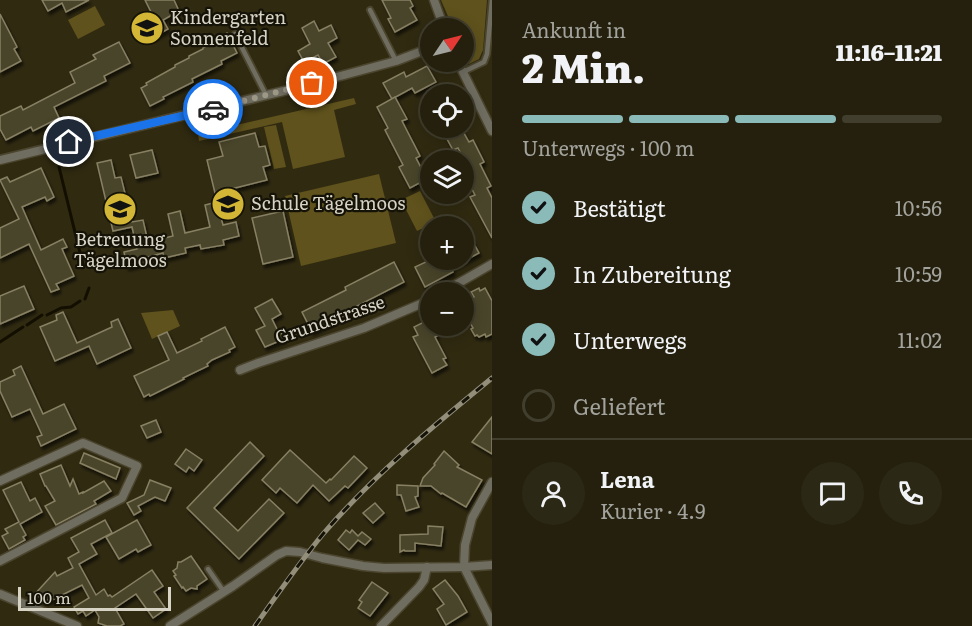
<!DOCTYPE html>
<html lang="de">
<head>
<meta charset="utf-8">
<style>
  :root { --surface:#24200d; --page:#2c2816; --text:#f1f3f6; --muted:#a3a39d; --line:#413e2e; --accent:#8bbbb9 }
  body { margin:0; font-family:Literata,serif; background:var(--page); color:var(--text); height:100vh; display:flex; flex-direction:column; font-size:22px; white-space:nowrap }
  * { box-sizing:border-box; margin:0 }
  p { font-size:20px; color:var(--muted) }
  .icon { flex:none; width:33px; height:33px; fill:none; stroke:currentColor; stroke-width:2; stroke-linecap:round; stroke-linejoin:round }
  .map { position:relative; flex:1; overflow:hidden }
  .drawer { display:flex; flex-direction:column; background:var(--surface); width:480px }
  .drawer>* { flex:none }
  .needle { width:39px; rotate:55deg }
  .buttons { position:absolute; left:420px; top:18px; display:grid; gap:12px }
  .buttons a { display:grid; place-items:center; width:54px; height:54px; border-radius:50%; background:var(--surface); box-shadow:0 3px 15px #0003,0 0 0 2px var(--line); font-size:30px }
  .scale { position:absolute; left:18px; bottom:15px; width:153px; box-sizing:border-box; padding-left:6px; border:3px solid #d8d4c5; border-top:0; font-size:16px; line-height:21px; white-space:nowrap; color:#d8d4c5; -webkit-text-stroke:4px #151308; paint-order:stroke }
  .pin { position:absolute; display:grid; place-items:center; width:51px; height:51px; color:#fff; margin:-26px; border:3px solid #fff; border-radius:50%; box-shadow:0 2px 6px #0007 }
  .courier { position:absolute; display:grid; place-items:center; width:60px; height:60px; margin:-30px; border:4px solid #1a73e8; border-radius:50%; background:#fff; color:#222; box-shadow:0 2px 8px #0007 }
  .summary em { font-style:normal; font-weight:800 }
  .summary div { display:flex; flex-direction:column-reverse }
  .summary { display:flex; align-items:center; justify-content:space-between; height:102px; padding:0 30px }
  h1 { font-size:39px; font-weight:800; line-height:45px }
  .bar { display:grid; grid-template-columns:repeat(4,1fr); gap:9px 6px; align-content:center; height:72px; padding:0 30px }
  .bar i { height:8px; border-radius:4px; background:var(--line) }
  .bar .on { background:var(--accent) }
  .bar p { grid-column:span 4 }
  .line { display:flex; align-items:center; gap:15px; padding:0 30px; border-top:2px solid var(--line) }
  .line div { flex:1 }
  .round { display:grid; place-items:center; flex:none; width:63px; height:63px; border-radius:32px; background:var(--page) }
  ol { padding:0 30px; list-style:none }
  li { display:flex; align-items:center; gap:18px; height:66px }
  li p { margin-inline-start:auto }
  li .icon { padding:6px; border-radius:50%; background:var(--accent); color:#111; stroke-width:4 }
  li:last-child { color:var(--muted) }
  li i { width:33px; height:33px; border:3px solid var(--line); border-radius:50% }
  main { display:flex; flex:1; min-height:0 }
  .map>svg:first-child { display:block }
  .green { fill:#5f521c }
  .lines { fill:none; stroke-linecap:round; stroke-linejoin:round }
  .stream { stroke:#130f00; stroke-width:3 }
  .building { fill:#4a442a; stroke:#878064; stroke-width:1.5; filter:url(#shadow) }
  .service-casing { stroke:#4b452e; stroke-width:8 }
  .minor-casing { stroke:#4b452e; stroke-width:11 }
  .service { stroke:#6f6c60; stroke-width:4.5 }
  .minor { stroke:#6f6c60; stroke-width:8 }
  .rail-casing { stroke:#928e7a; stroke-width:5 }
  .rail { stroke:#151308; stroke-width:3; stroke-dasharray:9; stroke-linecap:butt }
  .done { stroke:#9d9886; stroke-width:6; stroke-dasharray:0 10.8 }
  .route { stroke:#1a73e8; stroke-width:8 }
  .labels { text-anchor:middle; stroke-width:4.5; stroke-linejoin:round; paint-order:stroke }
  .poi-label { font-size:18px; fill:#d8d4c5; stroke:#151308; text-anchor:start }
  .street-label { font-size:18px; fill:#d8d4c5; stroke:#151308 }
</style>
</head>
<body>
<main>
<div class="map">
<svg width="492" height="626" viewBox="0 0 492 626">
  <defs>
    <filter id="shadow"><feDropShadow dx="2" dy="3.5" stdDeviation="1.5" flood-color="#0009"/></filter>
  </defs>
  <rect width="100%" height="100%" fill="#302a11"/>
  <g class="green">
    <path d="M441 0H487L483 50 479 59 469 64 464 52V28H453Z"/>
    <path d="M95 6 105 25 78 39 68 20Z"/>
    <path d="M354 98 356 104 334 110 345 157 293 169 282 122 199 141 198 134Z"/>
    <path d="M276 125 286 167 274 169 264 127Z"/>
    <path d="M379 174 396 243 301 266 285 196Z"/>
    <path d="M420 191 436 222 417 231 401 200Z"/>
    <path d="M173 310 180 326 152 339 141 313Z"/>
  </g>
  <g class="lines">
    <g class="stream">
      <path d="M59 167 83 265"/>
      <path d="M85 299 89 288"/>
      <path d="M47 315 61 308 71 307 80 301"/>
      <path d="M27 325 42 315"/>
      <path d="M0 342 23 327"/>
    </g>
  </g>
  <g class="building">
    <path d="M42 0H89L66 12 62 3 48 11Z"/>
    <path d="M145 0H174L179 11 163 20 168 29 154 37 146 22 151 20 147 14 151 12Z"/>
    <path d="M382 0H410L413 6 410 8 417 20 395 32 388 19 391 18Z"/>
    <path d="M0 14 17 47 14 49 21 61 0 72Z"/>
    <path d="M314 21 319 31 331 25 337 38 328 43 336 57 323 64 318 55 304 62 298 51 310 44 302 28Z"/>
    <path d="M227 33 237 53 221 61 222 64 192 79 193 82 163 97 164 99 150 106 141 88 147 85 146 83 175 67V65L189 58V56L203 49V48Z"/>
    <path d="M119 42 130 63 104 76 106 81 54 107 59 118 33 131 31 127 6 140 0 129V116L21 106 23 110 75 83 70 72 96 59 93 55Z"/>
    <path d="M427 66 436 82 415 93 412 88 392 99 383 83 404 72 406 77Z"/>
    <path d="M395 97 407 119 402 121 420 156 416 158 427 179 410 188 399 167 403 165 385 130 388 128 377 107Z"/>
    <path d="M441 128H461L469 142 473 140 484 162 480 164 491 186 487 188 492 198V238L470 197 475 195 464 174 469 170 458 148 453 150Z"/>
    <path d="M255 133 259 147 265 146 270 165 263 167 267 180 215 193 207 160 223 156 219 142Z"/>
    <path d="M152 150 158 173 136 178 130 155Z"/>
    <path d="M111 160 115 178 121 177 132 222 143 220 148 242 173 236 168 214 180 211 185 233 210 227 205 205 217 202 223 225 236 222 239 236 223 240 224 245 201 249 200 245 185 248 186 253 164 258 163 253 148 257 149 262 127 267 124 252 137 249 132 227 113 231 97 163Z"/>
    <path d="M41 168 54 197 47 201 45 197 22 207 41 250 63 239 67 247 62 249 74 276 56 284 59 289 51 292 29 244 0 258V228L19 219 0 180 7 177 10 182Z"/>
    <path d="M283 211 293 257 263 264 252 218Z"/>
    <path d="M469 235 479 253 451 268 453 272 425 287 415 267 430 260H464V238Z"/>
    <path d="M394 262 404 282 355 307 356 310 312 332 302 312 346 290 345 287Z"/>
    <path d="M24 286 34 309 0 324V296Z"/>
    <path d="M479 288 480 291 485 288 492 301V334L486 337 485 334 479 337 477 335 475 336 471 329 473 328 464 312 468 310 465 304 470 301 469 299 474 297 471 292Z"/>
    <path d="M272 299 281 314 272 319 279 333 281 332 284 339 265 347 256 330 265 326 255 308Z"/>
    <path d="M63 312 77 343 112 327 111 322 118 319 131 348 97 364 89 346 55 361 40 327 57 320 56 315Z"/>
    <path d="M426 321 430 328 432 327 437 336 435 337 446 358 443 359 447 365 432 373 413 337 418 335 414 327Z"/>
    <path d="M225 327 235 347 229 350 230 352 212 360 207 364 208 366 183 378 184 379 150 396 149 394 144 397 134 376 169 360 158 336 167 332 177 353 202 341 201 339Z"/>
    <path d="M21 366 43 414 64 404 76 429 41 446 37 437 42 435 30 409 12 417 0 391V382L15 375 13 370Z"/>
    <path d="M492 417V454L472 442Z"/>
    <path d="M156 420 161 432 147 438 141 426Z"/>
    <path d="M250 442 264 456 214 508 238 531 269 499 284 513 239 559 187 508Z"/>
    <path d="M186 449 202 460 194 471 189 467 186 472 175 464Z"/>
    <path d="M290 450 326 483 330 479 331 480 354 456 367 468 348 488 345 486 329 501 313 485 297 503 280 488 276 493 262 480Z"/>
    <path d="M444 451 459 465 457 467 482 480 466 507 442 493 441 494 431 486H420L423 478 435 465 434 464Z"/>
    <path d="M84 453 120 468 116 479 80 463Z"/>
    <path d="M61 465 70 486 73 479 79 494 83 492V493L104 481 111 491 94 501 96 504 56 525 45 506 55 501 46 486H45L40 474Z"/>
    <path d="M150 480 171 488 165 501 155 497 138 506 141 511 134 515 127 503 144 495Z"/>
    <path d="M21 482 30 501 35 498 42 512 20 524 26 535 23 537 25 540 9 549 2 536 8 533 5 529 19 522 3 490Z"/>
    <path d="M397 485 418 486V496L415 497 419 507 406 511 401 495H397Z"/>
    <path d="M375 503 384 513 373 523 363 513Z"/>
    <path d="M105 520 112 533 91 544 97 554 79 564 96 595 104 589 108 596 110 595 112 597 152 570 163 586 154 592 166 609 153 618 136 594 115 608 124 624 120 626H107L98 623 99 617 95 610 86 616 83 611 78 614 74 607 89 598 82 585 50 601 34 595 55 572 57 576 73 568 68 558 79 552 71 538Z"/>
    <path d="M137 520 151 545 138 552 136 549 119 559 106 537Z"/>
    <path d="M428 526 443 527 441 546 415 543V551H405L404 550 400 552V535L428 534Z"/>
    <path d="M346 530 350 533 352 530 358 536 362 532 371 539 365 545 358 540 349 550 338 540Z"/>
    <path d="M191 556 207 579 197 586V589L191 588 186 591 183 587 182 588 174 576 176 575 173 571 177 568 178 562H181Z"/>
    <path d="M445 580 458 596 467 612 446 625 437 609 444 604 433 589Z"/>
    <path d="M372 582 388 593 370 616 358 608 362 602 359 600Z"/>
  </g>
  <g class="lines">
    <g class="service-casing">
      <g id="service">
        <path d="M370 10 396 61"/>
        <path d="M235 34 266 95"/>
        <path d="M463 72 484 62 487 54 492 0"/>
        <path d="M80 122 88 138"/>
        <path d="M208 569 224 592"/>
      </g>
    </g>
    <g class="minor-casing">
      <g id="minor">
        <path d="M434 0 444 28"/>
        <path d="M458 62 492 131"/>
        <path d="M0 160 292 89 396 61 430 48"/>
        <path d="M443 292 492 264"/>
        <path d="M240 370 258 363 364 328 430 300"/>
        <path d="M0 481 83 443 137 466 122 498 0 561"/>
        <path d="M492 482 472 518 465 545 464 567 492 623"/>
        <path d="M0 594 77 626"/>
        <path d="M170 626 233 586 277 555 286 551 300 552 322 558 363 566 384 568 464 567 492 565"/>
        <path d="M381 626 419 587 424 580 427 567"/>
      </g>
    </g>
    <use href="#service" class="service"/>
    <use href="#minor" class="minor"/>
    <g class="rail-casing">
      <path id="rail" d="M255 626C277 595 299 563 323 534 373 476 433 426 492 378"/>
    </g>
    <use href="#rail" class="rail"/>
  </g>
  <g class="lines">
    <path class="done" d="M213 109 312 83"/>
    <path class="route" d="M69 142 213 109"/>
  </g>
  <defs>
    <g id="school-disc" transform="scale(1.725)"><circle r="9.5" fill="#d3b635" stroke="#151308"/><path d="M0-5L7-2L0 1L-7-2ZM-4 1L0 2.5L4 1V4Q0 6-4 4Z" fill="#111"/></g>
  </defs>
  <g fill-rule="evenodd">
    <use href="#school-disc" x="147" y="28"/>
    <use href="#school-disc" x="228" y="204"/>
    <use href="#school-disc" x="120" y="209"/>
  </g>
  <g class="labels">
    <g class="poi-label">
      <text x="170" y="24">Kindergarten<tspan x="170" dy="21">Sonnenfeld</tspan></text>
      <text x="251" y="210">Schule Tägelmoos</text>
      <text x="120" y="246" text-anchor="middle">Betreuung<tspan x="120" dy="21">Tägelmoos</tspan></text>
    </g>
    <g class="street-label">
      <text transform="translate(330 320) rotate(-19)" y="6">Grundstrasse</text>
    </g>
  </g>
</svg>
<div class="buttons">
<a><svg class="needle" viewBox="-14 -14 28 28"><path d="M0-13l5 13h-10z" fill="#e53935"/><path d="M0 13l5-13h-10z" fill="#a3a39d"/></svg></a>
<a><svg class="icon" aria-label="locate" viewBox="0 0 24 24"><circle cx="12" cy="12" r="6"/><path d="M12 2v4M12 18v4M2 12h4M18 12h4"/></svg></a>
<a><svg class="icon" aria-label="layers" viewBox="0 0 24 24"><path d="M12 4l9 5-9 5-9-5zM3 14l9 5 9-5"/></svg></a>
<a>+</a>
<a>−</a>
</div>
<div class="scale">100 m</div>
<div class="pin" style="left:312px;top:83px;background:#ea580c"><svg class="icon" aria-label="bag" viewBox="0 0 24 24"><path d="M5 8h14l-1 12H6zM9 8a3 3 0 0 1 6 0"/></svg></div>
<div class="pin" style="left:69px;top:142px;background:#1f2937"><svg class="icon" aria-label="home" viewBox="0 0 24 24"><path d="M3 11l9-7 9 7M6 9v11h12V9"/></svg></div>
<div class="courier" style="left:213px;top:109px"><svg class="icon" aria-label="car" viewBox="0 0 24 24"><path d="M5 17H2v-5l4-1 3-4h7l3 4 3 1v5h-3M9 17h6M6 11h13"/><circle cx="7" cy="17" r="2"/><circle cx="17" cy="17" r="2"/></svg></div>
</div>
<section class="drawer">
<div class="summary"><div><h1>2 Min.</h1><p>Ankunft in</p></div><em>11:16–11:21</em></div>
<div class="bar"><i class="on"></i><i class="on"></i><i class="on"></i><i></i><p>Unterwegs · 100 m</p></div>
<ol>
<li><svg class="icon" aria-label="check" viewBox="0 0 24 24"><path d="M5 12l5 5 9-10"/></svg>Bestätigt<p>10:56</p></li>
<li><svg class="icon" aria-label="check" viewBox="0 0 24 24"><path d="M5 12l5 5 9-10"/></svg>In Zubereitung<p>10:59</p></li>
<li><svg class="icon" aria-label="check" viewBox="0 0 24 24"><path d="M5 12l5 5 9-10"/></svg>Unterwegs<p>11:02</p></li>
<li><i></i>Geliefert</li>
</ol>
<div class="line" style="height:108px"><a class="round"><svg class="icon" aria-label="person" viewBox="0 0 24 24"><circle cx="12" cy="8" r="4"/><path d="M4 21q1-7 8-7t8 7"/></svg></a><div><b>Lena</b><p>Kurier · 4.9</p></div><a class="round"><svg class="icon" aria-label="chat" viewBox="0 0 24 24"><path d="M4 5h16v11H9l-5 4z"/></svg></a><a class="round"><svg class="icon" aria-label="phone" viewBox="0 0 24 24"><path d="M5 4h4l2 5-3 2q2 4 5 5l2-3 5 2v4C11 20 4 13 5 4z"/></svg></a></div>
</section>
</main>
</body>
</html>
